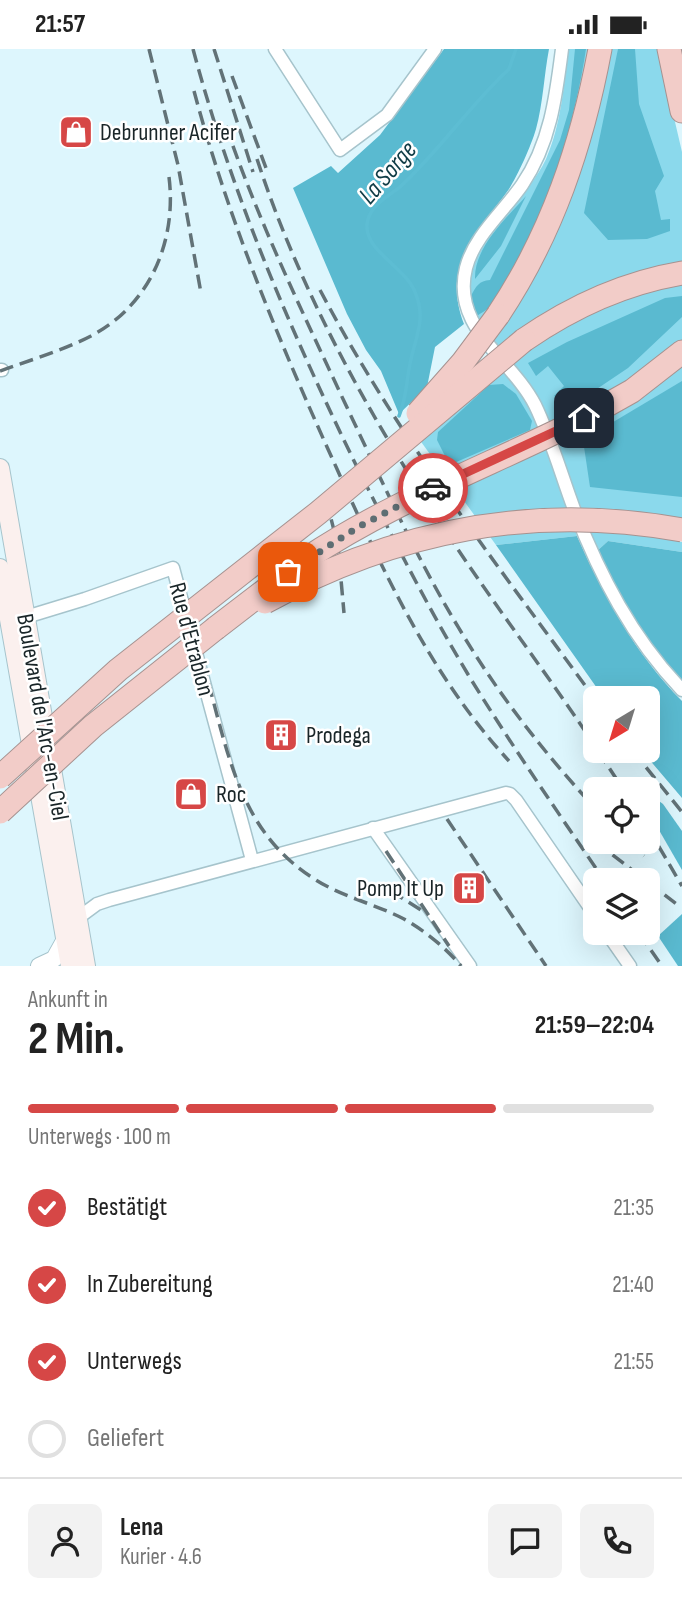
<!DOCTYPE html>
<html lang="de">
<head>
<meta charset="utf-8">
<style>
  :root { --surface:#fff; --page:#f2f2f2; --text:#222; --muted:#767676; --line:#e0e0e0; --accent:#d64746 }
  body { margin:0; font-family:"Sofia Sans Condensed",sans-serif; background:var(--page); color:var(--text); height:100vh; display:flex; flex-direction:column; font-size:26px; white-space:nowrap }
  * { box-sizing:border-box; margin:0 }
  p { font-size:23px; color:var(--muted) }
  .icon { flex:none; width:38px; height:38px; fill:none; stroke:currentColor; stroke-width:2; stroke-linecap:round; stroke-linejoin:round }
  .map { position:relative; height:917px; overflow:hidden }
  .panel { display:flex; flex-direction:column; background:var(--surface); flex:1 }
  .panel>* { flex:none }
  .needle { width:46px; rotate:218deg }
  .controls { position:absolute; left:583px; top:637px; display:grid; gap:14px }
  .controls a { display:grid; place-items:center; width:77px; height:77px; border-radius:10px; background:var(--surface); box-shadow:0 7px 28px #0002; font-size:35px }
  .pin { position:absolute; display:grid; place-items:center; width:60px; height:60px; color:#fff; margin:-30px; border-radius:14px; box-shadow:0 4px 10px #0006 }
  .courier { position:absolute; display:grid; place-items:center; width:70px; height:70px; margin:-35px; border:5px solid #d64746; border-radius:50%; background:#fff; color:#222; box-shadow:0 2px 9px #0007 }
  .summary em { font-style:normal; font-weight:700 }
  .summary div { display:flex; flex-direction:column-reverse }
  .summary { display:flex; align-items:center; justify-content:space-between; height:119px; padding:0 28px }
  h1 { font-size:46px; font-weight:700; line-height:52px }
  .bar { display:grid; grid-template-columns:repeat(4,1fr); gap:10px 7px; align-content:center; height:84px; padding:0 28px }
  .bar i { height:9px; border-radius:5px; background:var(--line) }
  .bar .active { background:var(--accent) }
  .bar p { grid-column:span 4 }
  .line { display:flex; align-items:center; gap:18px; padding:0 28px; border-top:2px solid var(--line) }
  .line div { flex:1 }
  .round { display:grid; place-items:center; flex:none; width:74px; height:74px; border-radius:10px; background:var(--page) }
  ol { padding:0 28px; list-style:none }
  li { display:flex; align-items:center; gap:21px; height:77px }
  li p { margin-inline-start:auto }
  li .icon { padding:7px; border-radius:50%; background:var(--accent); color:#fff; stroke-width:4 }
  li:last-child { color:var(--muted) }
  li i { width:38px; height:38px; border:4px solid var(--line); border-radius:50% }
  .status { display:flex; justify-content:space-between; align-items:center; height:49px; padding:0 35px; background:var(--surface); direction:ltr }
  .status svg { height:19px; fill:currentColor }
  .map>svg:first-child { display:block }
  .green { fill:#8bd9ec }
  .forest { fill:#5abad0 }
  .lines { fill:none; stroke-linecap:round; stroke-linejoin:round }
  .stream { stroke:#5dbdd3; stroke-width:3.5 }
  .minor-casing { stroke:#a6c4cc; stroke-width:15 }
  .tertiary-casing { stroke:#a6c4cc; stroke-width:18 }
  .secondary-casing { stroke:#a6c4cc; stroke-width:20 }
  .motorway-casing { stroke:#a69290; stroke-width:25 }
  .minor { stroke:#fff; stroke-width:12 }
  .tertiary { stroke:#fff; stroke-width:16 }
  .secondary { stroke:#fbf0ee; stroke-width:18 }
  .motorway { stroke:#f2ccc8; stroke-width:23 }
  .rail { stroke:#627277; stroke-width:3.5; stroke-dasharray:14 7; stroke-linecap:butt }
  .motorway-bridge-casing { stroke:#a69290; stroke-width:25; stroke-linecap:butt }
  .motorway-bridge { stroke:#f2ccc8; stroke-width:23 }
  .done { stroke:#5e6e73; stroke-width:7; stroke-dasharray:0 12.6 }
  .route { stroke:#d64746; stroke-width:9 }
  .labels { text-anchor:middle; stroke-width:5; stroke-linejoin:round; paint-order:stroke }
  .poi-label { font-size:24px; fill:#192528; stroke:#fff; text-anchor:start }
  .street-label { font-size:24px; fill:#192528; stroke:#fff }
  .water-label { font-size:26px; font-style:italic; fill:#103d47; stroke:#fff }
</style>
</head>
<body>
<div class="status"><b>21:57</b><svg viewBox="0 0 49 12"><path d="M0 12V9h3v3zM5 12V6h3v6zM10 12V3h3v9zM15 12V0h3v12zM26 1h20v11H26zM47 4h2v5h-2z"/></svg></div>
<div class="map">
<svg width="682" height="917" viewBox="0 0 682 917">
  <rect width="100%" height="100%" fill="#ddf6fd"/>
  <g class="green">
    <path d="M568 0H590L577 60 552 142 481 277C442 207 520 165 546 110 561 76 564 37 568 0Z"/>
    <path d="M606 0H658L682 103V212C614 227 551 251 499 298L491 289Z"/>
    <path d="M682 232V476L580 462C569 429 560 394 545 362 536 344 522 328 509 313L596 257Z"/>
    <path d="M500 320C545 364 558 429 577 487L496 496 419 390Z"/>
    <path d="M585 481 651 486 682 493V503L608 492 596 503Z"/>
  </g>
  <g class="forest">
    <path d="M444 0H549C544 26 543 55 536 80 531 97 518 126 509 140 477 185 441 215 464 275L435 298 427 338 399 365 381 322 366 301 347 265 293 139 331 117 338 124 380 86Z"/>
    <path d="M575 0H586C575 73 552 146 518 212 512 224 506 239 498 250 494 257 484 262 477 267L471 247C476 237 479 232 490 231L560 91 569 61Z"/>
    <path d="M618 0H635L639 55 664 127 655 142 661 171 670 170V182L647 190 608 191 584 164Z"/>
    <path d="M526 147 501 197 475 230C474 198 507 169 526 147Z"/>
    <path d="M682 247V268L628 319 573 356 554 347 564 337 548 317 536 327 528 314 567 293 665 249Z"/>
    <path d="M682 332V448L590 438 583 391Z"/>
    <path d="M503 335 516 345 532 372 530 381 454 414 447 411 437 391 438 383 489 336Z"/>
    <path d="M577 487C603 546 636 606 682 652V749L642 702H648V649H604L496 496Z"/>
    <path d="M608 492 682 503V634C645 590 622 554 596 503Z"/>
    <path d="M648 744 663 755 682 782V821L648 762Z"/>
    <path d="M682 865V917H678L658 887Z"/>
  </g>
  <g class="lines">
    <path class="stream" d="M399 367C407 347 406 334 410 315 415 288 427 271 415 243 405 218 365 202 367 176 368 157 388 148 401 137 440 101 470 56 509 20L516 0"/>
    <g class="minor-casing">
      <g id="minor">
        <path d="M275 0 340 101 387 66 435 0"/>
        <path d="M562 0C556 48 550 95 522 136 504 162 474 187 466 219 451 279 511 309 535 356 551 389 561 425 574 460 600 527 632 589 682 641"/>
        <path d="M0 321H2"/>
        <path d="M26 568 85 550 173 519 252 811"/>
        <path d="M373 779 470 917"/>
        <path d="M78 869 97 855 109 851 506 744 510 745 516 751 595 866"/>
        <path d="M607 884 630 917"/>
      </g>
    </g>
    <g class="tertiary-casing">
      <path id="tertiary" d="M39 917 54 910 69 883"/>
    </g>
    <g class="secondary-casing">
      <g id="secondary">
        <path d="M0 419 86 917"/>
        <path d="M0 519 70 917"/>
      </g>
    </g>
    <g class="motorway-casing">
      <g id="motorway">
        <path d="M669 0 682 62"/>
        <path d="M498 266C552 185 582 96 600 0"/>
        <path d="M524 291C573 257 623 234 682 224"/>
        <path d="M584 369 632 342 682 303"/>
        <path d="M216 579 306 510"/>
      </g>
    </g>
    <use href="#minor" class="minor"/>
    <use href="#tertiary" class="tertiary"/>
    <use href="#secondary" class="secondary"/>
    <use href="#motorway" class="motorway"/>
    <g class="rail">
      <path d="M149 0 178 116 201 244"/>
      <path d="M193 0C232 146 291 283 357 418 394 491 430 563 472 632 514 700 559 765 604 831"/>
      <path d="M214 0 253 123"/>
      <path d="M232 27 266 119"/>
      <path d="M194 42C229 173 281 297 337 420 384 524 431 627 509 712"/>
      <path d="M226 77C258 171 301 260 343 350 381 430 417 511 463 586 501 649 546 706 595 759"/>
      <path d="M257 110C303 251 378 383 461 505 505 570 552 632 595 697"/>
      <path d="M320 241C397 387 498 517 595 650"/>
      <path d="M0 322C30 311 62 302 91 287 150 256 177 192 169 128"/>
      <path d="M326 450 338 497 344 564"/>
      <path d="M181 533C192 572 202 612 213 651 232 723 248 789 316 831 343 848 375 855 404 870 425 882 445 898 461 917"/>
      <path d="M598 702 623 740"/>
      <path d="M633 702 682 763"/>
      <path d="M447 770 546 917"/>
      <path d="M648 779 682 837"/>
      <path d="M596 793 645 831"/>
      <path d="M628 793 644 807"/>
      <path d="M386 802 449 897"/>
      <path d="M648 833 679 857"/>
      <path d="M391 842 421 861"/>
      <path d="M639 884 662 917"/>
    </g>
    <g class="motorway-bridge-casing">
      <g id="motorway-bridge">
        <path d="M418 364 463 313 498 266"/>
        <path d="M306 510C393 452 491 416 584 369"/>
        <path d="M265 553C396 481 533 454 682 481"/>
        <path d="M0 728 118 621 318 464 524 291"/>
        <path d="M0 763 93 677 216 579"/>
      </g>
    </g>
    <use href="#motorway-bridge" class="motorway-bridge"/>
  </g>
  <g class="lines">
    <path class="done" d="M288 523 360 477 433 439"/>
    <path class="route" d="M433 439 584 369"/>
  </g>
  <defs>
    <g id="shop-square" transform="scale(1.75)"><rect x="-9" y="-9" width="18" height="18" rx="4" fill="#d64746" stroke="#fff"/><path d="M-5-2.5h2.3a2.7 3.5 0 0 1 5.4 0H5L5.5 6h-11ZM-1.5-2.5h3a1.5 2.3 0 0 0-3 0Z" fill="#fff"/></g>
    <g id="building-square" transform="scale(1.75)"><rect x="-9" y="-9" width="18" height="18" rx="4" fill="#d64746" stroke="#fff"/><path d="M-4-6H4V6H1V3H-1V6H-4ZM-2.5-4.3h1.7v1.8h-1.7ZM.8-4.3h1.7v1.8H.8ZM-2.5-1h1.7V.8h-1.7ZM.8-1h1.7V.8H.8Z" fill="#fff"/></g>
  </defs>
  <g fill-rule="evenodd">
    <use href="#shop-square" x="76" y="83"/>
    <use href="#building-square" x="281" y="686"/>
    <use href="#shop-square" x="191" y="745"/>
    <use href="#building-square" x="469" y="839"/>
  </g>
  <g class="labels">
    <g class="poi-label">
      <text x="100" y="91">Debrunner Acifer</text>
      <text x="306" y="694">Prodega</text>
      <text x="216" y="753">Roc</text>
      <text x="444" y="847" text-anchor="end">Pomp It Up</text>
    </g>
    <g class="street-label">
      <text transform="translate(192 590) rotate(75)" y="8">Rue d'Etrablon</text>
      <text transform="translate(43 668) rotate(80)" y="8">Boulevard de l'Arc-en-Ciel</text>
    </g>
    <g class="water-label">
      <text transform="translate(387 123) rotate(-49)" y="9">La Sorge</text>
    </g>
  </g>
</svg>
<div class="controls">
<a><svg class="needle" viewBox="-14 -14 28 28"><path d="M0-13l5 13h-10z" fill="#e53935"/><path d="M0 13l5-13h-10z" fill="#767676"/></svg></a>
<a><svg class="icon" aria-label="locate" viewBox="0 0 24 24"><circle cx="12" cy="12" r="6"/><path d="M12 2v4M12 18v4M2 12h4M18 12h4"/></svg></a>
<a><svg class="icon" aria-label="layers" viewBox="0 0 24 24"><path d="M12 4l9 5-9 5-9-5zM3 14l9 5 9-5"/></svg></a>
</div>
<div class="pin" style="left:288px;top:523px;background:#ea580c"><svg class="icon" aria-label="bag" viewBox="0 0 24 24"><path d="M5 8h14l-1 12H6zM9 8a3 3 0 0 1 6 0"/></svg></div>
<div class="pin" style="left:584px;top:369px;background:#1f2937"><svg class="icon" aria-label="home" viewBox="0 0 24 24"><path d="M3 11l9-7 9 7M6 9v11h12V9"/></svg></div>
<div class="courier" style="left:433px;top:439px"><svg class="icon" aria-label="car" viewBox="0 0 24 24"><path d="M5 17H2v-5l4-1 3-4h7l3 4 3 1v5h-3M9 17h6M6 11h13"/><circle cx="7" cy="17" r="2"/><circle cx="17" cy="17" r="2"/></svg></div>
</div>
<section class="panel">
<div class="summary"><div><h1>2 Min.</h1><p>Ankunft in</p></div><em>21:59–22:04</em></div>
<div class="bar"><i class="active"></i><i class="active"></i><i class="active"></i><i></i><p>Unterwegs · 100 m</p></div>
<ol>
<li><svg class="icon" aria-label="check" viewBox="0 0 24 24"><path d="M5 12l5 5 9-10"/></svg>Bestätigt<p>21:35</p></li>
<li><svg class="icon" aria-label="check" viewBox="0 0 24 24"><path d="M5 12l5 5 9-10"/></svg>In Zubereitung<p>21:40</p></li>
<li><svg class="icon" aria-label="check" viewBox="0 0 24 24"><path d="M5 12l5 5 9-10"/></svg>Unterwegs<p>21:55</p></li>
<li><i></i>Geliefert</li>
</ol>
<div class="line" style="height:126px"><a class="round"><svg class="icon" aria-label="person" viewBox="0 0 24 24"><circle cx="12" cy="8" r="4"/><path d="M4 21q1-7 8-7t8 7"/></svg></a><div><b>Lena</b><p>Kurier · 4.6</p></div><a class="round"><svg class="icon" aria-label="chat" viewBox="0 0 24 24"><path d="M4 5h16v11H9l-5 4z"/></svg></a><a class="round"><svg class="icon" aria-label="phone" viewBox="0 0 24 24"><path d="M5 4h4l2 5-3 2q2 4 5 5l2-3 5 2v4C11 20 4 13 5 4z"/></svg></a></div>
</section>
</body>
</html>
